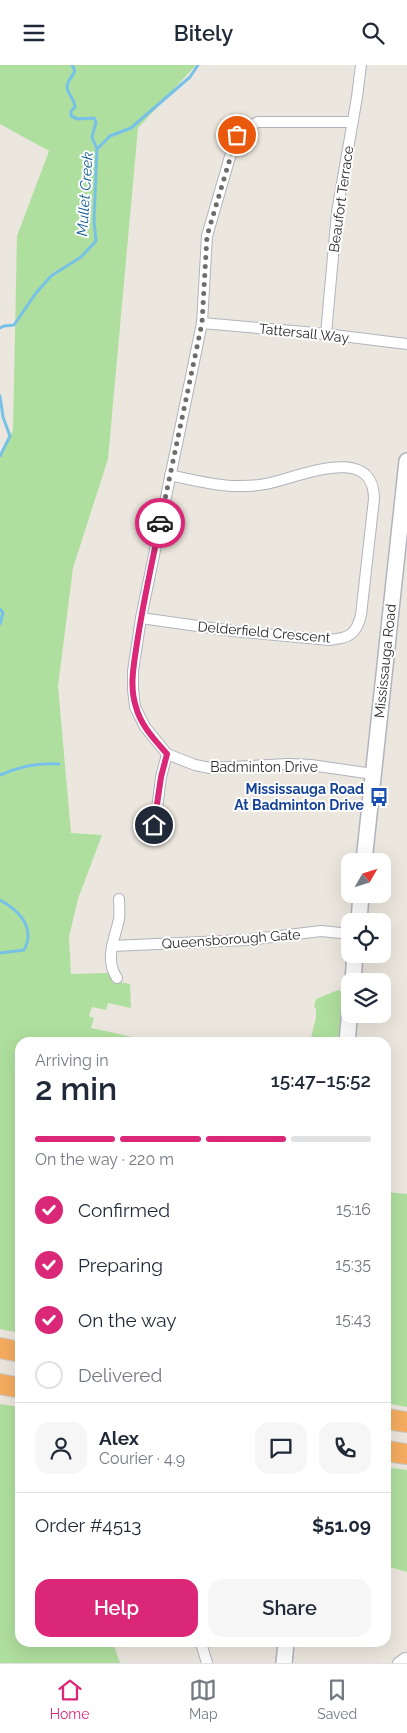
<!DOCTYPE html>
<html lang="en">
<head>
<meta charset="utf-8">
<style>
  :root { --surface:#fff; --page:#f6f6f7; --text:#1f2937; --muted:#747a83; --line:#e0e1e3; --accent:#db2777 }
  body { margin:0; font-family:Raleway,sans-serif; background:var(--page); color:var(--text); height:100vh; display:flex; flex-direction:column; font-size:19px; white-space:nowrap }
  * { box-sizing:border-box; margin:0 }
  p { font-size:16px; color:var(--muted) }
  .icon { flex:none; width:28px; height:28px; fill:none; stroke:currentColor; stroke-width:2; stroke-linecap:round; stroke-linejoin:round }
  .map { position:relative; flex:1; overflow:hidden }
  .drawer { position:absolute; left:15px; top:972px; width:376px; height:610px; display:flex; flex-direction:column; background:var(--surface); border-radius:15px; box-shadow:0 5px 20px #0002 }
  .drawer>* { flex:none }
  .needle { width:32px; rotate:51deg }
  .fabs { position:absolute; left:341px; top:788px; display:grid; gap:10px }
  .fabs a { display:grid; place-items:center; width:50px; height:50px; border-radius:10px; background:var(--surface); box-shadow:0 5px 20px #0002; font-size:25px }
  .pin { position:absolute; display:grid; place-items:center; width:42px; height:42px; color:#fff; margin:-21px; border:2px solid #fff; border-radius:50%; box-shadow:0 1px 5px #0007 }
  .courier { position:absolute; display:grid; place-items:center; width:50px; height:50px; margin:-25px; border:4px solid #db2777; border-radius:50%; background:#fff; color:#222; box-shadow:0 1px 6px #0007 }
  .summary em { font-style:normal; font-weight:600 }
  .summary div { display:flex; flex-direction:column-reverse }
  .summary { display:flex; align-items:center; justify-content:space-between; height:85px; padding:0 20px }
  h1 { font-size:32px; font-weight:600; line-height:38px }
  .bar { display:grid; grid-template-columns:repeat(4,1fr); gap:8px 5px; align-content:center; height:60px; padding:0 20px }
  .bar i { height:6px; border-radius:4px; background:var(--line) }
  .bar .on { background:var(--accent) }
  .bar p { grid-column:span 4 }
  .line { display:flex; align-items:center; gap:12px; padding:0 20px; border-top:1px solid var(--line) }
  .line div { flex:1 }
  .round { display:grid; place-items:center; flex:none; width:52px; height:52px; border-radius:15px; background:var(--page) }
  ol { padding:0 20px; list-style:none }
  li { display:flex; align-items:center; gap:15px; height:55px }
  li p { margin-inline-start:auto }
  li .icon { padding:5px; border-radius:50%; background:var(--accent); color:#fff; stroke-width:4 }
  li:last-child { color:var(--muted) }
  li i { width:28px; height:28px; border:2px solid var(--line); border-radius:50% }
  .cta { display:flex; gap:10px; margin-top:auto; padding:10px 20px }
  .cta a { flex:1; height:58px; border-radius:15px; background:var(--accent); color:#fff; font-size:20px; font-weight:600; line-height:58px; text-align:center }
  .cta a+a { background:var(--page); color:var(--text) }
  header { display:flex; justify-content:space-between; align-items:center; height:65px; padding:0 20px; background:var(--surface); font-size:22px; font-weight:600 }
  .tab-bar { display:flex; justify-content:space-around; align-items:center; height:70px; border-top:1px solid var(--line); background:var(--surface); font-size:14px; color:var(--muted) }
  .tab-bar a { display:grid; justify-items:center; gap:2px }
  .tab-bar .on { color:var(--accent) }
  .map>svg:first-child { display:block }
  .green { fill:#afdf9e }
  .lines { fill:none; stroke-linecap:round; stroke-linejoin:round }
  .stream { stroke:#77c1e8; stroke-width:3 }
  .street-casing { stroke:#b1b3be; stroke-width:12 }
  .secondary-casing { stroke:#b1b3be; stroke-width:18 }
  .highway-casing { stroke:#c8c8c8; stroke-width:22 }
  .street { stroke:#fff; stroke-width:10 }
  .secondary { stroke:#fff; stroke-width:15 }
  .highway { stroke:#f5ac60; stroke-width:20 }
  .done { stroke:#6f6d6a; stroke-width:5; stroke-dasharray:0 9 }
  .route { stroke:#db2777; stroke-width:6 }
  .labels { text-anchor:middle; stroke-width:4; stroke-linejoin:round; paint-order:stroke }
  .street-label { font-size:14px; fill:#2b2b2b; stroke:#fff }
  .transit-label { font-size:14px; font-weight:bold; fill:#164399; stroke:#fff; text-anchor:end }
  .water-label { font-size:15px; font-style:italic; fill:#155f95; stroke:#fff }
</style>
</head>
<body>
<header><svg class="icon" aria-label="menu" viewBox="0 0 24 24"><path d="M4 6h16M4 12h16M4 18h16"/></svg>Bitely<svg class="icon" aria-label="search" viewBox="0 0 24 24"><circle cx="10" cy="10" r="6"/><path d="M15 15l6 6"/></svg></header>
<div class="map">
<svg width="407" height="1598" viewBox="0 0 407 1598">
  <rect width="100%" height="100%" fill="#ece7de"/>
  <g class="green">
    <path d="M0 0H196L138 63 108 394 73 503 58 621 71 768 102 770 78 834 69 872 71 909 108 908 114 916 130 919 131 943 108 938 106 945 92 942 89 951 94 953 91 963 156 977 20 978V1268L0 1264V394L13 365 17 171 49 86 0 59Z"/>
    <path d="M338 925 343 927 338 977H310L316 953V943L314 942 316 934Z"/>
    <path d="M386 1127 407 1129V1342L386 1338Z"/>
    <path d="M0 1339 20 1342V1578H113L120 1598H0Z"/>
    <path d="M386 1402 407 1405V1507L386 1501Z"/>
  </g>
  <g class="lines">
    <g class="stream">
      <path d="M72 0 75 6C73 10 69 14 68 18 64 27 75 33 75 42L71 46V51L78 54 94 53 96 57 92 72 97 84"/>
      <path d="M0 263 4 261 14 260 36 228 51 211 81 192 96 176 94 155 97 84 110 71 131 63 190 12 198 0"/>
      <path d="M0 331 3 352 10 371 0 391"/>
      <path d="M0 544 3 548 0 559"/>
      <path d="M0 710C22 701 36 698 59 699"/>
      <path d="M0 835C19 845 36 863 24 885L0 888"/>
    </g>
    <g class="street-casing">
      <g id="street">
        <path d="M353 57H258C247 62 239 66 234 78L207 171 202 258 141 553 133 606V624L135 642 145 662 167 689 195 700 210 703 288 699 311 700 373 709"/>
        <path d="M202 258 326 269 407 279"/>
        <path d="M326 269 337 147 357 32 361 0"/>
        <path d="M141 553 233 566 329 575C349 573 356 570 361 550L374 434C374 376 295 414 265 419 257 421 247 421 239 421 221 422 188 414 170 410"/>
        <path d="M155 760 161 712 167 689"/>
        <path d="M112 881 247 875 321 866 350 869"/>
        <path d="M117 913C104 895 115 873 119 854 120 847 119 840 119 834"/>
        <path d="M201 1578 207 1598"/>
        <path d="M398 1598 405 1593 407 1594"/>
      </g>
    </g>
    <g class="secondary-casing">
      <g id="secondary">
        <path d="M364 796 407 396"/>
        <path d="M359 856 361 829"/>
        <path d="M353 916 355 889"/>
        <path d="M347 978 350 943"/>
        <path d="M284 1598 286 1578"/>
      </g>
    </g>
    <g class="highway-casing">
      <g id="highway">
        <path d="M0 1283 20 1287"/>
        <path d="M0 1319 20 1323"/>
        <path d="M386 1354 407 1357"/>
        <path d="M386 1386 407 1389"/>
      </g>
    </g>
    <use href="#street" class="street"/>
    <use href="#secondary" class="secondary"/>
    <use href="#highway" class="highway"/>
  </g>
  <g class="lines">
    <path class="done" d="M160 458 202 258 207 171 237 70"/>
    <path class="route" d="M154 760 161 712 167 689C155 675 141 661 136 642 129 621 134 599 137 578 143 538 152 498 160 458"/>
  </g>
  <defs>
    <g id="bus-bare" transform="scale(1.5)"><path d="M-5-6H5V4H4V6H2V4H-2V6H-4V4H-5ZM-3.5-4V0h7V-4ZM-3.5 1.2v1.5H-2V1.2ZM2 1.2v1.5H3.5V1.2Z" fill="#1a4fb4" stroke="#fff" stroke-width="2.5" paint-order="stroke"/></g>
  </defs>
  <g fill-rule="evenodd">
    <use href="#bus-bare" x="379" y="732"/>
  </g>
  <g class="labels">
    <g class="street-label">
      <text transform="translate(341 134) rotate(-82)" y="5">Beaufort Terrace</text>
      <text transform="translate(304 268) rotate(6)" y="5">Tattersall Way</text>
      <text transform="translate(264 567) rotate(5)" y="5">Delderfield Crescent</text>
      <text transform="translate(385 596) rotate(-84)" y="5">Mississauga Road</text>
      <text x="264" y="707">Badminton Drive</text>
      <text transform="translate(231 874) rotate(-4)" y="5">Queensborough Gate</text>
    </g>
    <g class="transit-label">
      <text x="364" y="729">Mississauga Road<tspan x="364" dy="16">At Badminton Drive</tspan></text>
    </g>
    <g class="water-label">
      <text transform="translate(85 129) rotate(-86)" y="5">Mullet Creek</text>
    </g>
  </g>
</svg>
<div class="fabs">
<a><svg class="needle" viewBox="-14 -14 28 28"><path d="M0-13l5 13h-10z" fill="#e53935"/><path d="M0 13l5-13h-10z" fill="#747a83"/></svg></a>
<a><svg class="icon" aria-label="locate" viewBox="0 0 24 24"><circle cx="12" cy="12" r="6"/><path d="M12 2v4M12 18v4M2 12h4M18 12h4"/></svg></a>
<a><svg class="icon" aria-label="layers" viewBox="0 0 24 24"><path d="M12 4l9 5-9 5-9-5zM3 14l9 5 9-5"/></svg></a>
</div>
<div class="pin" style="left:237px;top:70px;background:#ea580c"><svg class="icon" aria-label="bag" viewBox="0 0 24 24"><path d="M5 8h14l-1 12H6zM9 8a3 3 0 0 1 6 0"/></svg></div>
<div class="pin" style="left:154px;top:760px;background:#1f2937"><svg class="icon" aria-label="home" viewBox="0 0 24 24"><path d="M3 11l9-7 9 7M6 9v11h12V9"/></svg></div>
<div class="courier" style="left:160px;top:458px"><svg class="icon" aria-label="car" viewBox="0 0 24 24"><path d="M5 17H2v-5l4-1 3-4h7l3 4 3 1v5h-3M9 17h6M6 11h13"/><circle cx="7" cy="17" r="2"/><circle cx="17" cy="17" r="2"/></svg></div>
<section class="drawer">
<div class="summary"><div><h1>2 min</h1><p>Arriving in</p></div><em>15:47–15:52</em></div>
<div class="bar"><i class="on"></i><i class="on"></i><i class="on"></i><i></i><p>On the way · 220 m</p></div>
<ol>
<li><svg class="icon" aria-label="check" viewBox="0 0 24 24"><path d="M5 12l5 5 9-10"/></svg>Confirmed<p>15:16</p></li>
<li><svg class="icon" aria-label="check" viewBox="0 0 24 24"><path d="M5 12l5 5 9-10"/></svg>Preparing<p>15:35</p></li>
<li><svg class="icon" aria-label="check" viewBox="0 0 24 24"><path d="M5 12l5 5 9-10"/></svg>On the way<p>15:43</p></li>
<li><i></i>Delivered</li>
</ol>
<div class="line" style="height:90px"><a class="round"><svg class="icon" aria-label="person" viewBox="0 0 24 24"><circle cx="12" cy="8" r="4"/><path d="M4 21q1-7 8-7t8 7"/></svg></a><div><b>Alex</b><p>Courier · 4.9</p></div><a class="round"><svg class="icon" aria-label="chat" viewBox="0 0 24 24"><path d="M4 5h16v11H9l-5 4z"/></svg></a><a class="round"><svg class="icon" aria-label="phone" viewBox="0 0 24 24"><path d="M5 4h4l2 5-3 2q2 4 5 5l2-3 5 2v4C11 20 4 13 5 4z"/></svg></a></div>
<div class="line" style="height:65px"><div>Order #4513</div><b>$51.09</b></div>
<div class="cta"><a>Help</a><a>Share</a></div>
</section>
</div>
<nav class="tab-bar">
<a class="on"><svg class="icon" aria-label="home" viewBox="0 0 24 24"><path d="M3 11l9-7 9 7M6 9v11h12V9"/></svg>Home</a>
<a><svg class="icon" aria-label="map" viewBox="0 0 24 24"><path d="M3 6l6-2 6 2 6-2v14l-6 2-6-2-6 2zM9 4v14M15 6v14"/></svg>Map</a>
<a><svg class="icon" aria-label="saved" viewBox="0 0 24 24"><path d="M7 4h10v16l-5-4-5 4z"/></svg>Saved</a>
</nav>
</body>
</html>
